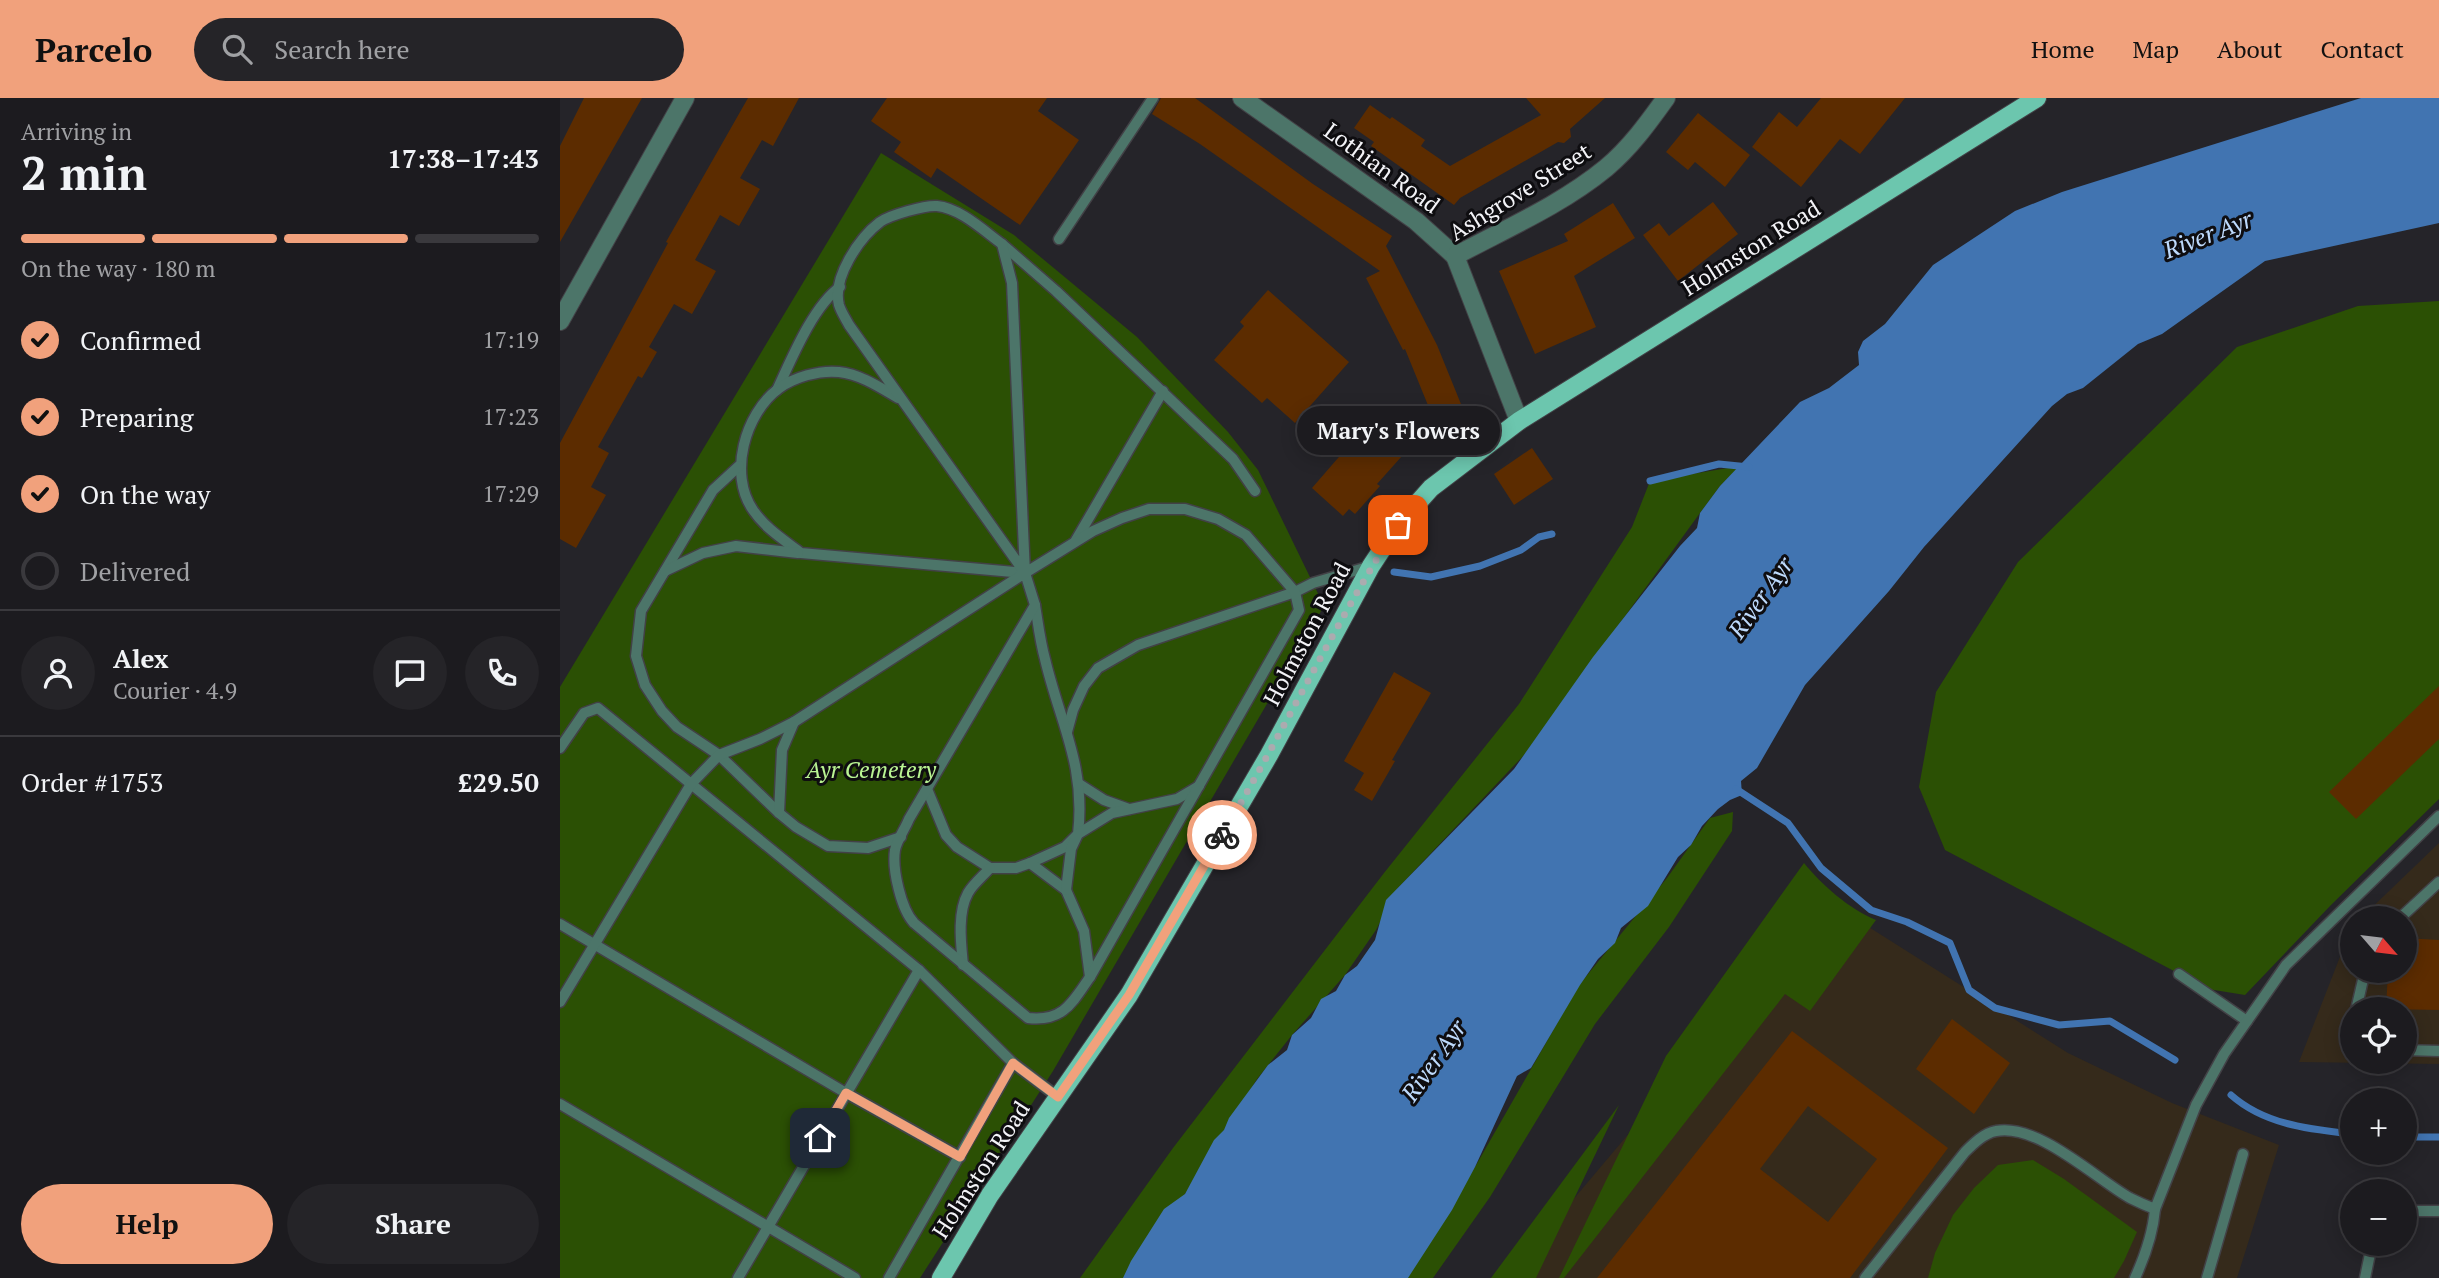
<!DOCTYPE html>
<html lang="en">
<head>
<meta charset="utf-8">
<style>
  :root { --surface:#1c1b1f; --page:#252428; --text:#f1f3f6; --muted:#a0a1a4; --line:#3a393d; --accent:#f1a17c }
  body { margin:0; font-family:"PT Serif",serif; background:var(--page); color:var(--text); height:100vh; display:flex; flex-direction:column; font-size:26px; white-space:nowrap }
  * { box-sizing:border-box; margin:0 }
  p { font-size:23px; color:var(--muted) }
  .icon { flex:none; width:38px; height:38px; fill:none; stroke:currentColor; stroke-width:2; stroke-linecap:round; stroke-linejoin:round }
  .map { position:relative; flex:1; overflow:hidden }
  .details { display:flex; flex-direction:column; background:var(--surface); width:560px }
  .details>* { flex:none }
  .needle { width:46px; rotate:118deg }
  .fabs { position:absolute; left:1780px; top:808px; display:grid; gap:14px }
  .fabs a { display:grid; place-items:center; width:77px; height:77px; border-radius:50%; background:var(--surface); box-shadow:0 4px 18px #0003,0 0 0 2px var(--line); font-size:35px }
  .pin { position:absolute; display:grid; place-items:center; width:60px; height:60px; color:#fff; margin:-30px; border-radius:14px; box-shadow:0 4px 10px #0006 }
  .courier { position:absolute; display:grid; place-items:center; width:70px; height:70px; margin:-35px; border:5px solid #f1a17c; border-radius:50%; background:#fff; color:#222; box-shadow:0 2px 9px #0007 }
  .bubble { position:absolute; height:49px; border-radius:24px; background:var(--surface); box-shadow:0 4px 18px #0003,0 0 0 2px var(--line); font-size:23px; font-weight:700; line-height:49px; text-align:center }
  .headline em { font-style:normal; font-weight:700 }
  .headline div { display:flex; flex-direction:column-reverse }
  .headline { display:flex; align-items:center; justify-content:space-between; height:119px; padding:0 21px }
  h1 { font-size:46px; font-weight:700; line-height:52px }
  .bar { display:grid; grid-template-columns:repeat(4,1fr); gap:10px 7px; align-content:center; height:84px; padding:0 21px }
  .bar i { height:9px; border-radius:5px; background:var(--line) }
  .bar .on { background:var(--accent) }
  .bar p { grid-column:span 4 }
  .line { display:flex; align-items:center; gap:18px; padding:0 21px; border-top:2px solid var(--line) }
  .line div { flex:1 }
  .round { display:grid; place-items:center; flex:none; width:74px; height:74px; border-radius:37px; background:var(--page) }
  ol { padding:0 21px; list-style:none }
  li { display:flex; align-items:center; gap:21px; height:77px }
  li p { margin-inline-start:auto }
  li .icon { padding:7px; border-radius:50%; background:var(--accent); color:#111; stroke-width:4 }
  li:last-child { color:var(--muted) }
  li i { width:38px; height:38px; border:4px solid var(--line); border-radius:50% }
  .primary-button { display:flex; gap:14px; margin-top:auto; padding:14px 21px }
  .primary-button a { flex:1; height:80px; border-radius:42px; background:var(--accent); color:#111; font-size:28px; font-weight:700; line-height:80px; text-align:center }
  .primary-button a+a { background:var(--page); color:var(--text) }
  header { display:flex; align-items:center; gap:42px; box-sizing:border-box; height:98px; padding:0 35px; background:var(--accent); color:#111 }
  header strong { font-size:33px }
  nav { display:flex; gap:38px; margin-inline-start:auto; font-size:24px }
  .search { width:490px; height:63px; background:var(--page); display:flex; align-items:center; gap:18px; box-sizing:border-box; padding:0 24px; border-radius:38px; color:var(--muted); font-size:26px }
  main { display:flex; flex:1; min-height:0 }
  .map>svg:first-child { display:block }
  .commercial { fill:#352a1b; fill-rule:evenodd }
  .green { fill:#2b5004 }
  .water { fill:#4174b1 }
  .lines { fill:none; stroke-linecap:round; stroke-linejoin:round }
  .stream { stroke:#4174b1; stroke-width:7 }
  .building { fill:#5c2c00; fill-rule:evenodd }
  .lane-casing { stroke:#424146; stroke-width:13 }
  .street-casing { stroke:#424146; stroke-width:20 }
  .primary-casing { stroke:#424146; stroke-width:20 }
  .lane { stroke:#4c7569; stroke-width:10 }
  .street { stroke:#4c7569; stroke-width:18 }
  .primary { stroke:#6cc6ae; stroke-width:18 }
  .done { stroke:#ababaf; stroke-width:7; stroke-dasharray:0 12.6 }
  .route { stroke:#f1a17c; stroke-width:9 }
  .labels { text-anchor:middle; stroke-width:6; stroke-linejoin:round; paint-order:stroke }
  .street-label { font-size:23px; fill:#f3f3f7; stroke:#0e0d10 }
  .park-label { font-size:23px; font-style:italic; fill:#baf593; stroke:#0e0d10 }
  .water-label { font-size:24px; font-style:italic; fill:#bedafc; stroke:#0e0d10 }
</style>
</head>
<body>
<header>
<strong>Parcelo</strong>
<div class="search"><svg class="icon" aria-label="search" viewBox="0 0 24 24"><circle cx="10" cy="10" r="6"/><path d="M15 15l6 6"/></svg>Search here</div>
<nav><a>Home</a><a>Map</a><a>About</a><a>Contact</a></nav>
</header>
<main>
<section class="details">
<div class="headline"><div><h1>2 min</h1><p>Arriving in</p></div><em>17:38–17:43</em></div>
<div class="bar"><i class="on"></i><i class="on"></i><i class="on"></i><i></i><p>On the way · 180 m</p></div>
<ol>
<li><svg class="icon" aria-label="check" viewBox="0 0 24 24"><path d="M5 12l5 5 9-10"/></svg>Confirmed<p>17:19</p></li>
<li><svg class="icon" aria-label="check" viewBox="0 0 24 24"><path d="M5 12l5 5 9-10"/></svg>Preparing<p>17:23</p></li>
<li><svg class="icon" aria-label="check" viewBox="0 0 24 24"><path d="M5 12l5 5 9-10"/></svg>On the way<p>17:29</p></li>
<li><i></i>Delivered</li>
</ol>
<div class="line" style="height:126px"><a class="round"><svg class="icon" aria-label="person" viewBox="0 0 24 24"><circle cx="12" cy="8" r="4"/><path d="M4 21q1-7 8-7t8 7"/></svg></a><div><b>Alex</b><p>Courier · 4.9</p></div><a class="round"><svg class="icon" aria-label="chat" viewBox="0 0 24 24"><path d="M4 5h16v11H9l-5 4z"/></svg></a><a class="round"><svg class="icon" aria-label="phone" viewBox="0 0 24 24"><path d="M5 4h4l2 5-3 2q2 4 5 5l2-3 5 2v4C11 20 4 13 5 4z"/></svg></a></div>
<div class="line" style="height:91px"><div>Order #1753</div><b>£29.50</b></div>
<div class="primary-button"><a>Help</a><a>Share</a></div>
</section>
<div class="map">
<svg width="1879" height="1180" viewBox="0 0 1879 1180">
  <rect width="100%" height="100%" fill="#252429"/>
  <g class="commercial">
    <path d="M1879 745V966L1739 964 1792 828V873H1844V821H1800ZM1792 912H1844V964H1792Z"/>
    <path d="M1266 802 1508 955 1612 1005 1719 1047 1677 1180H947Z"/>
  </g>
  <g class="green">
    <path d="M321 55 454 137 577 239 668 334 698 372 764 508 493 973 360 1180H0V589Z"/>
    <path d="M1879 203V701L1771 807 1685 897 1648 891 1385 752 1359 689 1376 594 1458 464 1677 249 1798 208Z"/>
    <path d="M1180 368 1160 388 1140 415 964 657 837 791 816 832 785 877 732 937 697 981 625 1096 566 1180H520L613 1050 824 775 959 606 1072 429 1090 383Z"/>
    <path d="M1173 714 1172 733 1109 829 1035 926 930 1099 873 1180H846L915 1069 1019 887 1107 780 1150 720Z"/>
    <path d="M1244 765C1262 787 1289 811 1316 822L1250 913 1225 896 1004 1180H999L1106 958Z"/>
    <path d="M1059 1007 976 1180H931Z"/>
    <path d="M1473 1062 1504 1081 1577 1134 1564 1163 1554 1180H1368L1375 1155 1393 1117 1414 1090 1438 1067Z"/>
  </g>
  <path class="water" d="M1801 0H1879V125L1705 163 1602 236 1578 246 1523 290 1507 296 1492 308 1364 449 1329 493 1245 587 1197 670 1181 683 1182 697 1170 702 1158 711 1142 728 1131 747 1118 759 1088 808 1061 830 1055 845 1038 861 1020 887 971 970 957 978 915 1069 892 1112 848 1180H563L571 1163 604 1111 625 1096 654 1042 664 1032 669 1020 708 967 727 952 732 937 751 920 761 901 776 893 785 877 797 868 815 842 826 802 954 671 1033 559 1120 448 1137 430 1140 415 1160 388 1240 304 1269 290 1299 267 1298 254 1303 243 1325 226 1373 167 1455 113 1502 94Z"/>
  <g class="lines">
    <g class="stream">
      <path d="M1090 383 1159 366 1189 369"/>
      <path d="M834 474 871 479 920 468 961 452 979 439 992 436"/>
      <path d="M1176 691 1228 725 1261 770 1311 812 1347 824 1390 845 1409 892 1435 910 1499 927 1550 923 1615 962"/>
      <path d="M1671 997C1705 1027 1749 1031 1792 1036"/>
      <path d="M1844 1039H1879"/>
    </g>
  </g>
  <g class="building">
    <path d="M24 0H82L0 144V48Z"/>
    <path d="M188 0H239L213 48 202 42 180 80 200 91 179 128 160 117 135 162 156 173 132 216 114 206 89 249 97 254 82 280 78 278 38 349 49 355 31 389 46 397 16 450 0 441V345L108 145 106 144Z"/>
    <path d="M327 0H487L478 13 519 42 460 127 377 70 371 80 334 54 341 44 311 23Z"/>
    <path d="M601 0H635L753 86 832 138 826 148 877 247 903 311 874 322 845 251 843 252 806 180 820 173 640 46 592 16Z"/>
    <path d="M966 0H1045L1010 31 1011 39 1004 45 998 44 900 100 894 107 811 48 814 44 794 30 810 7 830 21 832 19 865 42 861 48 890 68 981 17Z"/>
    <path d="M1261 0H1345L1300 56 1280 41 1241 89 1192 49 1219 14 1237 29Z"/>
    <path d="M1138 15 1190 57 1165 89 1135 64 1128 72 1106 54Z"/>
    <path d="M1153 104 1178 136 1118 183 1083 137 1099 125 1109 138Z"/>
    <path d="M1053 105 1075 140 1014 178 1036 229 975 256 939 173 1008 143 1004 136Z"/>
    <path d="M708 192 789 264 735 325 707 300 702 305 654 262 684 228 680 224Z"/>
    <path d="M824 307 859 339 817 386 820 388 795 416 789 411 783 418 752 390Z"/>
    <path d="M972 350 993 381 954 407 934 376Z"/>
    <path d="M834 574 871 595 832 662 835 663 812 703 794 692 804 675 784 663Z"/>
    <path d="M1879 588V641L1796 721 1769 694Z"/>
    <path d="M1844 840 1879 842V912L1826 911 1828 873H1844Z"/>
    <path d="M1392 921 1450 965 1414 1016 1356 971Z"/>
    <path d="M1232 933 1388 1050 1290 1180H1037ZM1248 1008 1317 1061 1268 1124 1200 1071Z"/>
  </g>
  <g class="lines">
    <g class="lane-casing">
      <g id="lane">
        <path d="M499 141 593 0"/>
        <path d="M442 146 496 193 673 361 695 393"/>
        <path d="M217 292C231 262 253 208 280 189"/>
        <path d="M338 300C321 290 300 276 279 274 259 272 234 279 218 291 185 316 168 376 193 412 205 430 224 442 241 455L465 475"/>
        <path d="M179 368 153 392 81 513 76 558 85 587 102 613 117 629 159 657 219 715 236 729 268 748 308 750 341 739"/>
        <path d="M516 442 603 293"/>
        <path d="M105 473 143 455 176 448 238 455"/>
        <path d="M507 634 513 612 524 588 538 570 578 547 735 494 753 485 811 468"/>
        <path d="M0 650 24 615 38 610 359 872 453 965 329 1180"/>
        <path d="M519 686 544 702 569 711"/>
        <path d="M367 691 386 737 397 749 430 770H456L470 765 505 749 518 736C526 667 500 625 485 561 480 543 478 525 475 507"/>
        <path d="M219 715 222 652 234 624"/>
        <path d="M470 765 506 792 524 833 530 879"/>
        <path d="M506 792 511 751 518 736 552 715 617 701 639 688"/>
        <path d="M1839 821 1879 784"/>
        <path d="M0 826 286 995 400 1059"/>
        <path d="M403 867C401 846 397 815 408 795 413 786 423 778 430 770"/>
        <path d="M1619 876 1687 923"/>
        <path d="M0 904 131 686 159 657 200 641 234 624 465 475 533 433 562 420 589 411H625L658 421 686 437 735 494 739 512 530 879C512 905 503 924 468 920L354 825C341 811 332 771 335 752 337 742 345 731 349 721L475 507 465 475 452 185 442 146C424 133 400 110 377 108 365 107 330 117 320 124 299 140 272 180 279 207 281 214 286 221 289 227L465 475"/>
        <path d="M1796 912 1805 873"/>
        <path d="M1844 952 1879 953"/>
        <path d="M453 965 498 999"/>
        <path d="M0 1006 295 1180"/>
        <path d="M1844 1113H1879"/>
        <path d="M178 1180 359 872"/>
        <path d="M1305 1180 1405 1054C1413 1046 1424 1035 1436 1033 1478 1025 1535 1080 1570 1100 1578 1104 1587 1108 1595 1111"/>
        <path d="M1575 1180C1585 1158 1593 1136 1595 1111L1636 1007 1664 956 1726 867 1879 718"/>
        <path d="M1647 1180 1683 1056"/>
        <path d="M1805 1180 1812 1146"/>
      </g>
    </g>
    <g class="street-casing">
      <g id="street">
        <path d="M682 0 856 123 895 158"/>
        <path d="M0 223 125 0"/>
        <path d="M959 323 895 158C945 131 1001 107 1046 70 1070 50 1088 25 1106 0"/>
      </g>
    </g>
    <g class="primary-casing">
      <path id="primary" d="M381 1180 430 1097 569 897 709 657 811 468 838 427 871 390 959 323 1477 0"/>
    </g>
    <use href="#lane" class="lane"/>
    <use href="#street" class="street"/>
    <use href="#primary" class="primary"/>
  </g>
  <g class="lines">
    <path class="done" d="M662 737C723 635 774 527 838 427"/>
    <path class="route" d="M260 1040 286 995 400 1059 453 965 498 999 569 897 662 737"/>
  </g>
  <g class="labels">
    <g class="street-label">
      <text transform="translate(822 70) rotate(36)" y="8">Lothian Road</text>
      <text transform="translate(960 94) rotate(-32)" y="8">Ashgrove Street</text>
      <text transform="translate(1191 150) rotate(-32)" y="8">Holmston Road</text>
      <text transform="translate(747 536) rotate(-62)" y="8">Holmston Road</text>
      <text transform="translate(421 1072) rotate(-57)" y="8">Holmston Road</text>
    </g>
    <g class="park-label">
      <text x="311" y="680">Ayr Cemetery</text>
    </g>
    <g class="water-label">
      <text transform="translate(1648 137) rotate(-21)" y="8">River Ayr</text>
      <text transform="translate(1201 500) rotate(-55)" y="8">River Ayr</text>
      <text transform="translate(874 963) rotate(-55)" y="8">River Ayr</text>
    </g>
  </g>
</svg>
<div class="fabs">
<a><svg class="needle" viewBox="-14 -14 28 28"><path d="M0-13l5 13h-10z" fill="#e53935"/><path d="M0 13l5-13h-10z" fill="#a0a1a4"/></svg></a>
<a><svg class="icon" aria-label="locate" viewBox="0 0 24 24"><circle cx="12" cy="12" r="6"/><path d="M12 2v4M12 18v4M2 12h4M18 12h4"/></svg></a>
<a>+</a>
<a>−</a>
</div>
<div class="pin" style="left:838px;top:427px;background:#ea580c"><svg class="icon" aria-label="bag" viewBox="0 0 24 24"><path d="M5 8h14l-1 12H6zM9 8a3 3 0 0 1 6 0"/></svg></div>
<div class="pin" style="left:260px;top:1040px;background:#1f2937"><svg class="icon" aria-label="home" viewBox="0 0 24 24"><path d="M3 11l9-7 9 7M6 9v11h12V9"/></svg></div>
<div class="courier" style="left:662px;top:737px"><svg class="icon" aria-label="bike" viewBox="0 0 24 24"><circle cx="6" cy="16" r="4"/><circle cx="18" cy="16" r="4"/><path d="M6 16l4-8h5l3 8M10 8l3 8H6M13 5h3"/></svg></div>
<div class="bubble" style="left:737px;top:308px;width:203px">Mary's Flowers</div>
</div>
</main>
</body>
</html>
